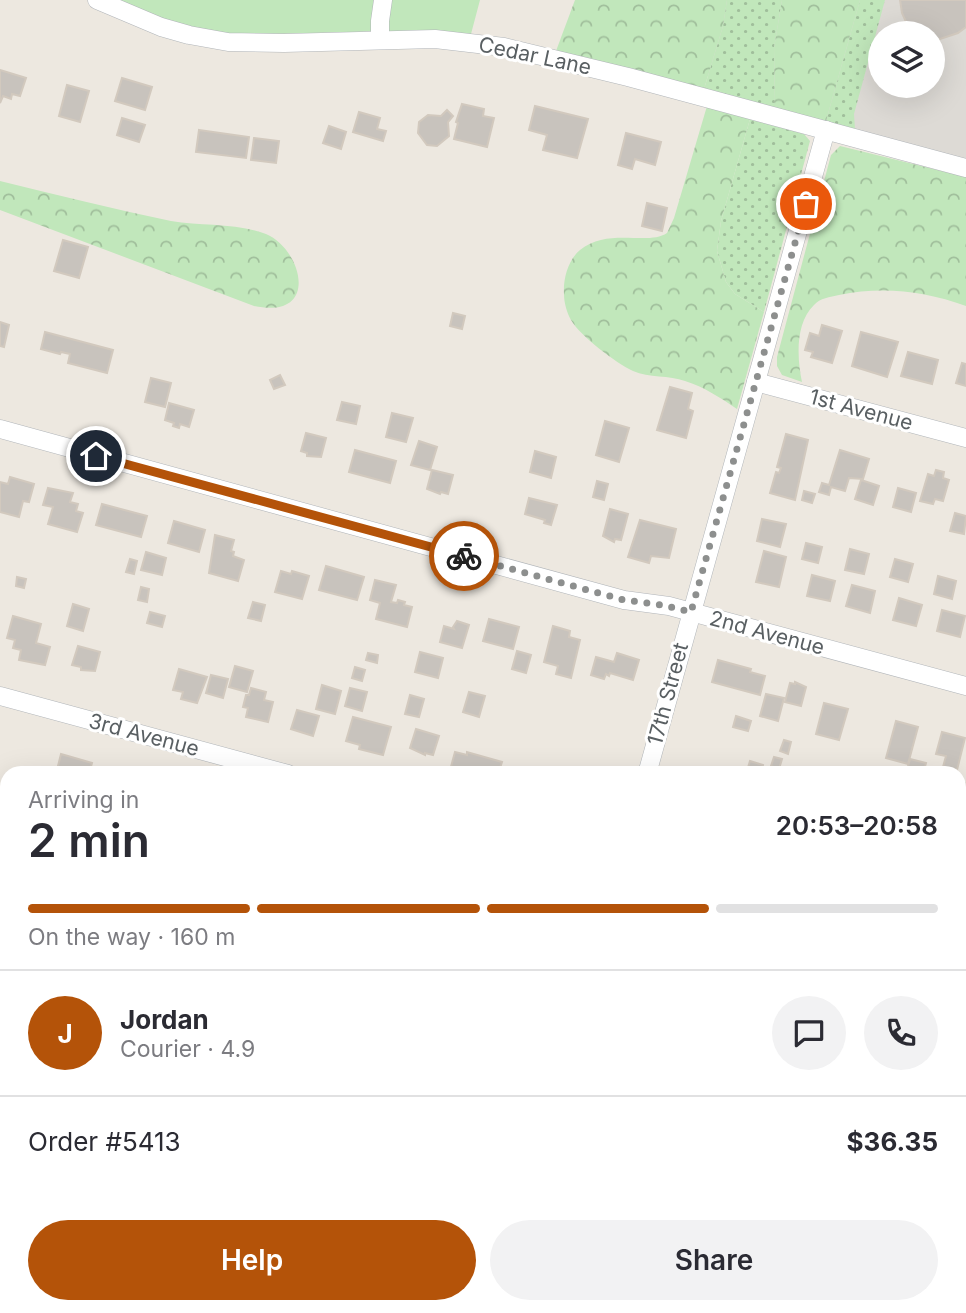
<!DOCTYPE html>
<html lang="en">
<head>
<meta charset="utf-8">
<style>
  :root { --surface:#fff; --page:#f2f2f3; --text:#2b2b33; --muted:#7c7c81; --line:#e1e1e2; --accent:#b45309 }
  body { margin:0; font-family:Inter,sans-serif; background:var(--page); color:var(--text); height:100vh; display:flex; flex-direction:column; font-size:26px; white-space:nowrap }
  * { box-sizing:border-box; margin:0 }
  p { font-size:23px; color:var(--muted) }
  .icon { flex:none; width:38px; height:38px; fill:none; stroke:currentColor; stroke-width:2; stroke-linecap:round; stroke-linejoin:round }
  .map { position:relative; flex:1; overflow:hidden }
  .sheet { position:absolute; left:0px; top:766px; width:966px; height:548px; display:flex; flex-direction:column; background:var(--surface); border-radius:21px 21px 0 0; box-shadow:0 7px 28px #0002 }
  .sheet>* { flex:none }
  .tools { position:absolute; left:868px; top:21px; display:grid; gap:14px }
  .tools a { display:grid; place-items:center; width:77px; height:77px; border-radius:50%; background:var(--surface); box-shadow:0 7px 28px #0002; font-size:35px }
  .pin { position:absolute; display:grid; place-items:center; width:60px; height:60px; color:#fff; margin:-30px; border:4px solid #fff; border-radius:50%; box-shadow:0 2px 7px #0007 }
  .courier { position:absolute; display:grid; place-items:center; width:70px; height:70px; margin:-35px; border:5px solid #b45309; border-radius:50%; background:#fff; color:#222; box-shadow:0 2px 9px #0007 }
  .headline em { font-style:normal; font-weight:600 }
  .headline div { display:flex; flex-direction:column-reverse }
  .headline { display:flex; align-items:center; justify-content:space-between; height:119px; padding:0 28px }
  h1 { font-size:46px; font-weight:600; line-height:52px }
  .bar { display:grid; grid-template-columns:repeat(4,1fr); gap:10px 7px; align-content:center; height:84px; padding:0 28px }
  .bar i { height:9px; border-radius:5px; background:var(--line) }
  .bar .current { background:var(--accent) }
  .bar p { grid-column:span 4 }
  .line { display:flex; align-items:center; gap:18px; padding:0 28px; border-top:2px solid var(--line) }
  .line div { flex:1 }
  .round { display:grid; place-items:center; flex:none; width:74px; height:74px; border-radius:37px; background:var(--page) }
  .action { display:flex; gap:14px; margin-top:auto; padding:14px 28px }
  .action a { flex:1; height:80px; border-radius:42px; background:var(--accent); color:#fff; font-size:28px; font-weight:600; line-height:80px; text-align:center }
  .action a+a { background:var(--page); color:var(--text) }
  .map>svg:first-child { display:block }
  .commercial { fill:#ffefd3 }
  .industrial { fill:#dddad5; fill-rule:evenodd }
  .grass { fill:url(#grass-dots) }
  .forest { fill:url(#forest-crowns) }
  .park { fill:#c1e7bb }
  .building { fill:#c8c3bd; stroke:#d2c9be; stroke-width:2 }
  .lines { fill:none; stroke-linecap:round; stroke-linejoin:round }
  .minor-casing { stroke:#b1b5b9; stroke-width:19 }
  .tertiary-casing { stroke:#b1b5b9; stroke-width:24 }
  .minor { stroke:#fff; stroke-width:18 }
  .tertiary { stroke:#fff; stroke-width:23 }
  .done { stroke:#8d8f8e; stroke-width:7; stroke-dasharray:0 12.6 }
  .route { stroke:#b45309; stroke-width:9 }
  .labels { text-anchor:middle; stroke-width:6; stroke-linejoin:round; paint-order:stroke }
  .street-label { font-size:21px; fill:#595f62; stroke:#fff }
</style>
</head>
<body>
<div class="map">
<svg width="966" height="1313" viewBox="0 0 966 1313">
  <defs>
    <pattern id="grass-dots" width="8" height="8" patternUnits="userSpaceOnUse" patternTransform="scale(1.75)"><rect width="8" height="8" fill="#c1e7bb"/><path d="M2 2h.1M6 6h.1" fill="none" stroke="#a0be9b" stroke-width="1.8" stroke-linecap="round"/></pattern>
    <pattern id="forest-crowns" width="20" height="18" patternUnits="userSpaceOnUse" patternTransform="scale(1.75)"><rect width="20" height="18" fill="#c1e7bb"/><path d="M2 6a3 3 0 1 1 6 0M12 15a3 3 0 1 1 6 0" fill="none" stroke="#a0be9b"/></pattern>
  </defs>
  <rect width="100%" height="100%" fill="#ede8e0"/>
  <path class="commercial" d="M0 979 7 981V1274H0Z"/>
  <path class="industrial" d="M612 0H966V160L738 98ZM880 33H933V86H880Z"/>
  <g class="grass">
    <path d="M727 0H782L774 48 775 108 704 89 723 26Z"/>
    <path d="M860 0H885L854 114 855 129 826 121Z"/>
    <path d="M750 119 804 134 810 141 764 312 735 294 726 282 717 251 721 221Z"/>
  </g>
  <g class="forest">
    <path d="M575 0H727L723 26 704 89 556 51Z"/>
    <path d="M782 0H860L826 121 775 108 774 48Z"/>
    <path d="M707 106 750 119 721 221 717 251 726 282 735 294 764 312 737 409C721 398 704 387 685 381 669 375 649 378 633 371 616 363 580 336 571 320 567 313 564 303 564 294 563 279 568 260 580 250 608 227 648 246 667 233L674 218Z"/>
    <path d="M840 146 966 177V306C924 291 883 286 839 295 830 297 820 298 814 305 795 323 797 359 802 382L782 375 777 366V357L831 155Z"/>
    <path d="M0 181C57 195 114 209 171 221 202 226 237 223 266 234 302 249 321 320 254 306L0 210Z"/>
  </g>
  <g class="park">
    <path d="M118 0H480L471 34 389 31 237 35 173 23Z"/>
    <path d="M959 1157 966 1159V1301H959Z"/>
  </g>
  <g class="building">
    <path d="M900 0H966V27L958 33 940 39H933V33H917L906 22 902 13Z"/>
    <path d="M0 70 26 78 20 96 12 94 11 99 3 96 0 103Z"/>
    <path d="M122 78 152 87 145 110 115 101Z"/>
    <path d="M67 85 89 91 80 122 59 116Z"/>
    <path d="M462 104 484 109 483 116 494 118 487 147 454 139 458 123 456 122Z"/>
    <path d="M535 106 588 119 577 158 543 150 547 135 529 130Z"/>
    <path d="M447 110 453 116 448 122 449 136 437 146 427 145 418 133 419 122 428 115 441 116Z"/>
    <path d="M359 112 380 118 377 129 386 131 383 141 353 132Z"/>
    <path d="M122 118 145 125 139 142 117 135Z"/>
    <path d="M329 126 346 132 341 149 323 143Z"/>
    <path d="M199 130 249 137 246 158 196 152Z"/>
    <path d="M626 133 661 142 655 165 635 159 632 169 618 165Z"/>
    <path d="M254 138 279 141 276 163 251 160Z"/>
    <path d="M647 203 667 208 662 231 642 226Z"/>
    <path d="M63 240 88 247 79 278 54 271Z"/>
    <path d="M453 313 465 316 462 329 450 326Z"/>
    <path d="M0 322 9 325 4 347 0 346Z"/>
    <path d="M822 325 842 331 832 363 811 357 813 352 805 350 810 333 819 336Z"/>
    <path d="M45 332 113 350 107 373 68 363 70 354 61 352 60 354 41 349Z"/>
    <path d="M861 332 898 342 887 377 852 366Z"/>
    <path d="M908 352 938 360 932 384 901 376Z"/>
    <path d="M962 363 966 364V386L956 383Z"/>
    <path d="M280 375 285 385 274 389 270 380Z"/>
    <path d="M151 378 171 383 165 407 145 402Z"/>
    <path d="M670 387 692 393 688 409 693 411 686 438 657 430Z"/>
    <path d="M342 402 360 406 356 424 337 420Z"/>
    <path d="M169 403 194 410 189 427 180 424 179 428 173 426 174 423 165 420Z"/>
    <path d="M392 413 413 418 406 442 386 437Z"/>
    <path d="M605 421 629 428 619 462 596 455Z"/>
    <path d="M306 433 326 438 321 457 307 456V453L301 451Z"/>
    <path d="M786 434 808 440 795 500 770 493 776 472 779 473 781 468 777 467Z"/>
    <path d="M419 441 437 447 430 470 411 465Z"/>
    <path d="M355 450 396 461 390 483 349 472Z"/>
    <path d="M840 450 869 459 863 479 849 478 845 491 831 487 829 495 819 492 822 483 829 485Z"/>
    <path d="M535 451 556 457 551 478 530 472Z"/>
    <path d="M432 470 453 475 448 494 441 492 440 494 427 489Z"/>
    <path d="M936 470 944 472 943 478 949 480 943 501 935 499 933 504 920 501 928 474 934 476Z"/>
    <path d="M10 477 34 484 29 502 23 501 19 517 0 512V482L8 484Z"/>
    <path d="M861 480 879 486 873 505 855 499Z"/>
    <path d="M597 481 608 484 604 500 593 497Z"/>
    <path d="M48 488 73 493 70 502 78 504 76 511 83 513 77 532 48 524 53 507 43 505Z"/>
    <path d="M898 488 916 493 911 512 893 507Z"/>
    <path d="M804 491 815 494 812 503 802 500Z"/>
    <path d="M529 498 557 505 551 525 544 523 545 520 525 514Z"/>
    <path d="M102 504 147 516 141 537 96 525Z"/>
    <path d="M610 509 628 514 621 540 615 539 614 542 603 536Z"/>
    <path d="M955 513 966 516 964 534 950 531Z"/>
    <path d="M762 519 786 524 780 547 757 541Z"/>
    <path d="M640 520 676 529 669 558 651 556 649 563 628 557Z"/>
    <path d="M174 521 205 530 199 552 168 543Z"/>
    <path d="M215 535 234 540 231 551 234 552 233 556 244 560 238 581 209 573Z"/>
    <path d="M806 543 822 547 818 563 802 559Z"/>
    <path d="M850 549 869 554 864 574 845 570Z"/>
    <path d="M764 551 786 557 779 587 756 582Z"/>
    <path d="M146 552 166 558 162 575 141 570Z"/>
    <path d="M130 559 137 561 134 574 126 572Z"/>
    <path d="M895 559 913 564 908 582 890 577Z"/>
    <path d="M326 566 364 577 357 600 319 590Z"/>
    <path d="M281 571 291 574 292 571 309 576 302 599 275 592Z"/>
    <path d="M812 575 835 581 830 601 807 596Z"/>
    <path d="M938 576 956 581 952 599 934 594Z"/>
    <path d="M17 577 26 579 24 588 16 586Z"/>
    <path d="M375 580 396 585 391 602 397 603 398 600 405 602 404 605 412 607 407 627 376 619 380 603 370 600Z"/>
    <path d="M852 585 875 591 870 613 846 606Z"/>
    <path d="M141 587 149 589 147 602 138 600Z"/>
    <path d="M899 598 922 605 916 626 893 620Z"/>
    <path d="M253 602 265 605 261 621 248 618Z"/>
    <path d="M73 604 89 609 83 631 67 626Z"/>
    <path d="M942 610 965 616 960 637 937 631Z"/>
    <path d="M150 612 165 616 162 627 147 623Z"/>
    <path d="M13 616 41 624 36 643 50 647 45 665 19 660 21 650 13 648 15 640 7 638Z"/>
    <path d="M489 619 519 627 513 649 483 641Z"/>
    <path d="M457 621 469 625 462 648 440 642 444 626 454 629 453 627Z"/>
    <path d="M553 626 570 631 569 637 580 640 571 678 556 674 558 666 544 662Z"/>
    <path d="M78 646 100 652 95 671 81 670V667L72 665Z"/>
    <path d="M517 651 531 655 526 673 512 669Z"/>
    <path d="M420 652 443 658 438 678 415 672Z"/>
    <path d="M368 653 378 655 377 663 366 660Z"/>
    <path d="M617 653 639 660 633 680 610 673 609 676 606 674 604 679 591 675 596 657 614 662Z"/>
    <path d="M718 660 751 669 750 672 765 676 760 695 712 682Z"/>
    <path d="M235 666 253 671 247 692 229 687Z"/>
    <path d="M355 667 365 670 362 681 352 678Z"/>
    <path d="M179 669 207 677 197 703 181 699 183 692 173 690Z"/>
    <path d="M211 675 228 679 223 698 206 693Z"/>
    <path d="M795 682 806 687 801 706 785 702 790 683 795 684Z"/>
    <path d="M322 685 341 691 335 714 316 709Z"/>
    <path d="M251 688 266 692 264 700 273 702 268 722 246 717 248 708 243 707 246 695H249Z"/>
    <path d="M350 688 367 692 362 711 345 706Z"/>
    <path d="M469 692 485 696 479 717 463 712Z"/>
    <path d="M766 694 784 698 778 721 760 716Z"/>
    <path d="M410 695 424 699 419 717 405 714Z"/>
    <path d="M824 703 848 709 839 740 816 734Z"/>
    <path d="M297 710 319 716 313 736 291 729Z"/>
    <path d="M736 716 751 721 748 731 733 727Z"/>
    <path d="M353 717 391 727 383 755 359 749 360 745 346 741Z"/>
    <path d="M896 721 918 727 908 764 886 758Z"/>
    <path d="M416 729 439 736 433 755 425 753V755L410 748Z"/>
    <path d="M942 732 965 738 957 770 943 767 946 756 936 754Z"/>
    <path d="M784 740 791 742 788 754 780 751Z"/>
    <path d="M455 752 467 755V752L502 762 498 774H449Z"/>
    <path d="M61 754 92 763 89 774H56Z"/>
    <path d="M774 757 782 759 779 769 771 766Z"/>
    <path d="M910 759 926 763 923 774H906Z"/>
    <path d="M750 761 763 765 761 774H746Z"/>
    <path d="M959 781 966 783V802L959 800Z"/>
    <path d="M1 802 7 804V823L0 821Z"/>
    <path d="M962 829 966 830V850L959 848Z"/>
    <path d="M966 865V889L959 887Z"/>
  </g>
  <g class="lines">
    <g class="minor-casing">
      <g id="minor">
        <path d="M97 0 161 27 189 35 228 42 284 43 435 39 504 47 628 77 966 168"/>
        <path d="M380 40V21L383 0"/>
        <path d="M756 382 966 438"/>
        <path d="M0 429 624 600 669 606 966 686"/>
        <path d="M0 696 288 774"/>
        <path d="M647 774 826 130"/>
        <path d="M959 927 966 929"/>
        <path d="M0 968 7 969"/>
      </g>
    </g>
    <g class="tertiary-casing">
      <g id="tertiary">
        <path d="M0 1294H7"/>
        <path d="M494 1307 703 1313"/>
      </g>
    </g>
    <use href="#minor" class="minor"/>
    <use href="#tertiary" class="tertiary"/>
  </g>
  <g class="lines">
    <path class="done" d="M464 556 624 600 662 605 691 612 806 204"/>
    <path class="route" d="M96 456 464 556"/>
  </g>
  <g class="labels">
    <g class="street-label">
      <text transform="translate(535 56) rotate(12)" y="7">Cedar Lane</text>
      <text transform="translate(861 410) rotate(15)" y="7">1st Avenue</text>
      <text transform="translate(767 633) rotate(15)" y="7">2nd Avenue</text>
      <text transform="translate(668 694) rotate(-75)" y="7">17th Street</text>
      <text transform="translate(144 735) rotate(15)" y="7">3rd Avenue</text>
    </g>
  </g>
</svg>
<div class="tools">
<a><svg class="icon" aria-label="layers" viewBox="0 0 24 24"><path d="M12 4l9 5-9 5-9-5zM3 14l9 5 9-5"/></svg></a>
</div>
<div class="pin" style="left:806px;top:204px;background:#ea580c"><svg class="icon" aria-label="bag" viewBox="0 0 24 24"><path d="M5 8h14l-1 12H6zM9 8a3 3 0 0 1 6 0"/></svg></div>
<div class="pin" style="left:96px;top:456px;background:#1f2937"><svg class="icon" aria-label="home" viewBox="0 0 24 24"><path d="M3 11l9-7 9 7M6 9v11h12V9"/></svg></div>
<div class="courier" style="left:464px;top:556px"><svg class="icon" aria-label="bike" viewBox="0 0 24 24"><circle cx="6" cy="16" r="4"/><circle cx="18" cy="16" r="4"/><path d="M6 16l4-8h5l3 8M10 8l3 8H6M13 5h3"/></svg></div>
<section class="sheet">
<div class="headline"><div><h1>2 min</h1><p>Arriving in</p></div><em>20:53–20:58</em></div>
<div class="bar"><i class="current"></i><i class="current"></i><i class="current"></i><i></i><p>On the way · 160 m</p></div>
<div class="line" style="height:126px"><b class="round" style="background:var(--accent);color:#fff">J</b><div><b>Jordan</b><p>Courier · 4.9</p></div><a class="round"><svg class="icon" aria-label="chat" viewBox="0 0 24 24"><path d="M4 5h16v11H9l-5 4z"/></svg></a><a class="round"><svg class="icon" aria-label="phone" viewBox="0 0 24 24"><path d="M5 4h4l2 5-3 2q2 4 5 5l2-3 5 2v4C11 20 4 13 5 4z"/></svg></a></div>
<div class="line" style="height:91px"><div>Order #5413</div><b>$36.35</b></div>
<div class="action"><a>Help</a><a>Share</a></div>
</section>
</div>
</body>
</html>
